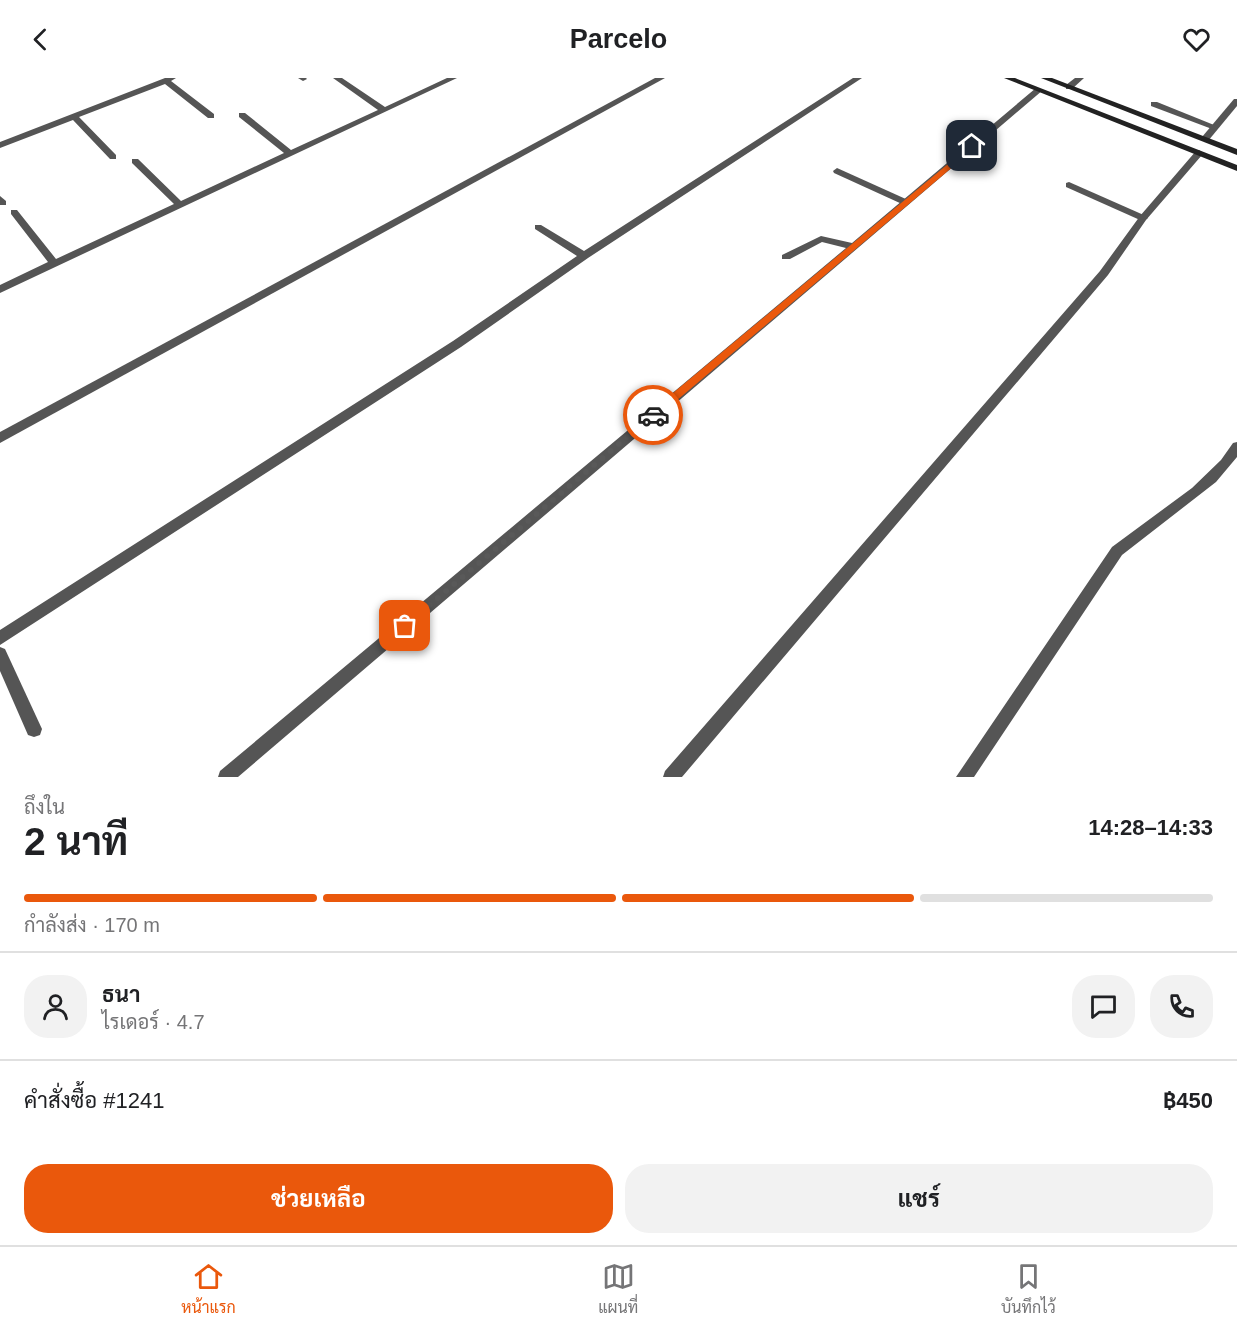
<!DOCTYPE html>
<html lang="th">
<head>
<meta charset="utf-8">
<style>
  :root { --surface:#fff; --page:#f2f2f2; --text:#202124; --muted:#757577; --line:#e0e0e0; --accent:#ea580c }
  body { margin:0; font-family:Helvetica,Sarabun,sans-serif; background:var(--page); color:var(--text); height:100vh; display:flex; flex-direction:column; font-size:22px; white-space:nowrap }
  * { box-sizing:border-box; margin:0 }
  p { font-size:20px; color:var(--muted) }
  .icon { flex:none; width:33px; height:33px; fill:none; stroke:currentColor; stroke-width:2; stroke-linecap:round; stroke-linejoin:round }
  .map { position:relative; height:699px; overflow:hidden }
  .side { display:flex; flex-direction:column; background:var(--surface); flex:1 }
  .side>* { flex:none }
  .pin { position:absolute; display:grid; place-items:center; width:51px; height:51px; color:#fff; margin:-26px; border-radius:12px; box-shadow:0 3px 9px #0006 }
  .courier { position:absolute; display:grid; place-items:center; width:60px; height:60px; margin:-30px; border:4px solid #ea580c; border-radius:50%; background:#fff; color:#222; box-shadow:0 2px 8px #0007 }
  .overview em { font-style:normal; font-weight:700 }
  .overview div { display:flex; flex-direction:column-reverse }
  .overview { display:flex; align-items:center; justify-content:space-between; height:102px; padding:0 24px }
  h1 { font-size:39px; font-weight:700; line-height:45px }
  .bar { display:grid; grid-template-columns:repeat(4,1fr); gap:9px 6px; align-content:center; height:72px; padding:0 24px }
  .bar i { height:8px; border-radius:4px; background:var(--line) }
  .bar .active { background:var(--accent) }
  .bar p { grid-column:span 4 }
  .line { display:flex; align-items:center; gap:15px; padding:0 24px; border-top:2px solid var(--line) }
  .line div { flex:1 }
  .round { display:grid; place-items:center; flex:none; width:63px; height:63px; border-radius:24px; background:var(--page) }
  .action { display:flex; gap:12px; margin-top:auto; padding:12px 24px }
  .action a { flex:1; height:69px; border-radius:24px; background:var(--accent); color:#fff; font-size:24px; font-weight:700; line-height:69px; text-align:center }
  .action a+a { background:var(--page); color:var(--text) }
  header { display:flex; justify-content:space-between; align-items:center; height:78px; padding:0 24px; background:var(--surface); font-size:27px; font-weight:700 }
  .dock { display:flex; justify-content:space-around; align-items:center; height:84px; border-top:2px solid var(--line); background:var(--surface); font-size:16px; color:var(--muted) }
  .dock a { display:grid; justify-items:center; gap:3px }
  .dock .active { color:var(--accent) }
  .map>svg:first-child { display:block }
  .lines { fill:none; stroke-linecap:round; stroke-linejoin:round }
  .service { fill:#555; fill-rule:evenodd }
  .minor { fill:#555; fill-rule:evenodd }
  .secondary { fill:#222; fill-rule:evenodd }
  .route { fill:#ea580c }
  .done { stroke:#595959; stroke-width:6; stroke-dasharray:0 10.8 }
</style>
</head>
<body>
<header><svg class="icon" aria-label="back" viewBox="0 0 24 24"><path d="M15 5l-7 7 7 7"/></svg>Parcelo<svg class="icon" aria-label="heart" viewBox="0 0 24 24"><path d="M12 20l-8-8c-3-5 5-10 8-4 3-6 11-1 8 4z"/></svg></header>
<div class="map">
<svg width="1237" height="699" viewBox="0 0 1237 699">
  <rect width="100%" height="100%" fill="#fff"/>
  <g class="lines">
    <g class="service">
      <path d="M1151 24H1157L1219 49 1212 51 1151 28Z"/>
      <path d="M837 90 908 122 910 124 908 126H902L834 95 833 93Z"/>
      <path d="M1069 104 1146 138 1148 140 1143 143 1140 142 1066 109V105Z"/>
      <path d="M0 569 5 571 42 651 40 657 34 659 28 657 0 593Z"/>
    </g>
    <g class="minor">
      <path d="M165 0H176L171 3 214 36V40H208L165 6 79 39 116 77V81H110L73 42 0 70V64Z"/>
      <path d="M298 0H306L307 1 303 3Z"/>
      <path d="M333 0H342L385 29 447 0H457L0 215V207L48 184 11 136V132H17L56 181 174 126 132 85V81H138L181 123 284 75 239 39V35H245L291 72 378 32Z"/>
      <path d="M655 0H665L0 365V354Z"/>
      <path d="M853 0H862L588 180 461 269 0 567V552L453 263 577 178 535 151V147H541L584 173Z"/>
      <path d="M1075 0H1084L1072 11H1066V7Z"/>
      <path d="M1036 10 1043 12 238 699H218L220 693 846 170 822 164 790 181H782V177L821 158 852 165Z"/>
      <path d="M1234 21H1237V28L1208 63H1202V59Z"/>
      <path d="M1199 72 1203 75 1202 77 1146 142 1108 197 682 699H663L665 693 1100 193 1140 138 1196 73Z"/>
      <path d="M0 118 6 123V127H0Z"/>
      <path d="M1237 364V379L1216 404 1122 477 974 699H956L1112 469 1192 410 1221 382 1233 365Z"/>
    </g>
    <g class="secondary">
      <path d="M1004 0H1015L1237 87V93Z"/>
      <path d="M1041 0H1052L1237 71V77Z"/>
    </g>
  </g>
  <path class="route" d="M972 66 975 70 656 340H649V335Z"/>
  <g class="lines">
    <path class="done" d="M405 548 653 337"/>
  </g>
</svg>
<div class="pin" style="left:405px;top:548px;background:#ea580c"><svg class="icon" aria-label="bag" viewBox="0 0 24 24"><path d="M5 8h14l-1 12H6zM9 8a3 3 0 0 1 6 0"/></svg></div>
<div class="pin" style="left:972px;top:68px;background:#1f2937"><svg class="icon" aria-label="home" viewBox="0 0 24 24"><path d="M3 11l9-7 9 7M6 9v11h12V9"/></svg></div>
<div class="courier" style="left:653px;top:337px"><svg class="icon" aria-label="car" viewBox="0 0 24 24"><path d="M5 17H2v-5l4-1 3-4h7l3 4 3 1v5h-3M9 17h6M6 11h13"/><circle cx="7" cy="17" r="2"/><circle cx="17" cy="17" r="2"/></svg></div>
</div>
<section class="side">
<div class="overview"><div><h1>2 นาที</h1><p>ถึงใน</p></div><em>14:28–14:33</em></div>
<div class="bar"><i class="active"></i><i class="active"></i><i class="active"></i><i></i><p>กำลังส่ง · 170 m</p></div>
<div class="line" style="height:108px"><a class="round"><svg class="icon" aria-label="person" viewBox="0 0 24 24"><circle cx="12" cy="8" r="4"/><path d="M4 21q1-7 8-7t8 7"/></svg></a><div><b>ธนา</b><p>ไรเดอร์ · 4.7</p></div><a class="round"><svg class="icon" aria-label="chat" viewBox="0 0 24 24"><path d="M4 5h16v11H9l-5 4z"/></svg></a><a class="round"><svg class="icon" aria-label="phone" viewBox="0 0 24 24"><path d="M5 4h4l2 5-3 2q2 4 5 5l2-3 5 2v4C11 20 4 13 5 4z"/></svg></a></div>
<div class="line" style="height:78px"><div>คำสั่งซื้อ #1241</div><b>฿450</b></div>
<div class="action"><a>ช่วยเหลือ</a><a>แชร์</a></div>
</section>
<nav class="dock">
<a class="active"><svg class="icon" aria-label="home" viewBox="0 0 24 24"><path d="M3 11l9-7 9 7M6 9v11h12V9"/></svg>หน้าแรก</a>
<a><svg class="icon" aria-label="map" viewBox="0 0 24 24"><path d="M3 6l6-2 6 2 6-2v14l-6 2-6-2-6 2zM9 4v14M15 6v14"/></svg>แผนที่</a>
<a><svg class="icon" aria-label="saved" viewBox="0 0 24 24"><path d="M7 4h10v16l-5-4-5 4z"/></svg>บันทึกไว้</a>
</nav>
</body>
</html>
